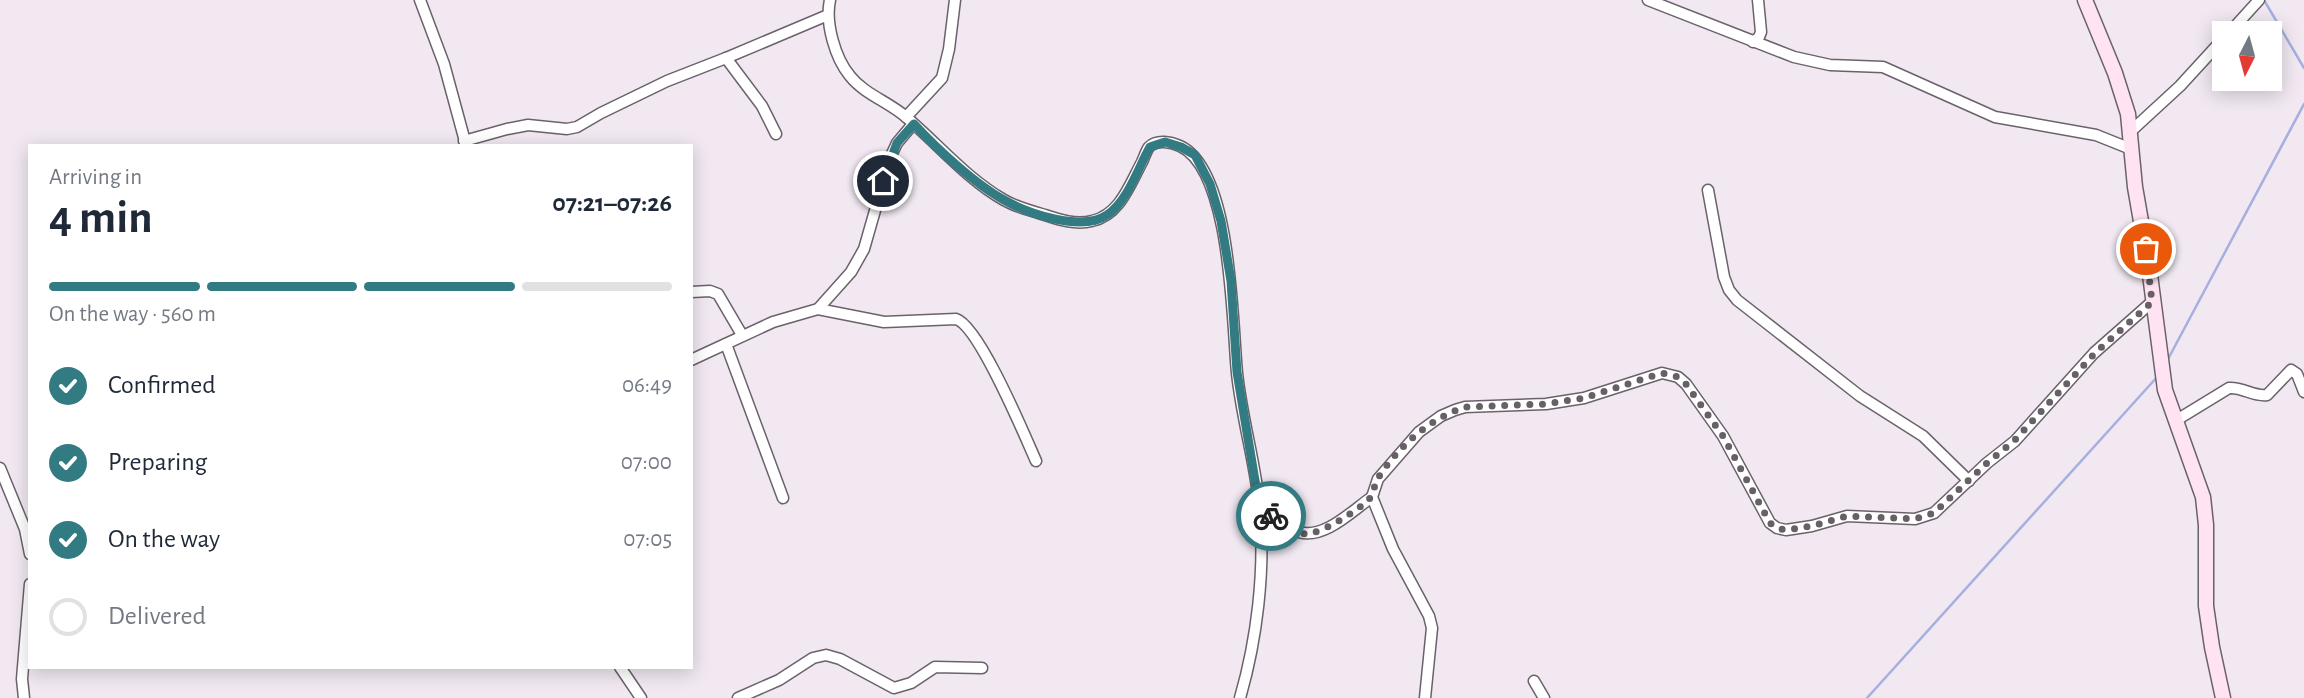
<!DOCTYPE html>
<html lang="en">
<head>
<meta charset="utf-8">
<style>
  :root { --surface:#fff; --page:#f6f6f7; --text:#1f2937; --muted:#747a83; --line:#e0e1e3; --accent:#337b83 }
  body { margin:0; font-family:"Alegreya Sans",sans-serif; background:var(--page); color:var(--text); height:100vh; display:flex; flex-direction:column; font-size:26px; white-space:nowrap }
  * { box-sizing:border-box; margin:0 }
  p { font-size:23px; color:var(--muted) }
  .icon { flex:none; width:38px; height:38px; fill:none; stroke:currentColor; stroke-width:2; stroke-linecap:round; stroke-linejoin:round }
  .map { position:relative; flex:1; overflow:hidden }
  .drawer { position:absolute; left:28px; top:144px; width:665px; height:525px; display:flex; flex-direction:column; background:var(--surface); border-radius:0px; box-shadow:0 4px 18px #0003 }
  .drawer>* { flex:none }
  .needle { width:46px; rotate:186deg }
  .buttons { position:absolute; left:2212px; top:21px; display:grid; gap:14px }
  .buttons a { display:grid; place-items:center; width:70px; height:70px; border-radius:0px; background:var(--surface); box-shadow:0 4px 18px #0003; font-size:35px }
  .pin { position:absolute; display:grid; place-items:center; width:60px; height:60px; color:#fff; margin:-30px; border:4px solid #fff; border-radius:50%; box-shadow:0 2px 7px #0007 }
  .courier { position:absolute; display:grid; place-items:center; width:70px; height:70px; margin:-35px; border:5px solid #337b83; border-radius:50%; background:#fff; color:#222; box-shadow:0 2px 9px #0007 }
  .overview em { font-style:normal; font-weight:700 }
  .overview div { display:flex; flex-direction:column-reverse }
  .overview { display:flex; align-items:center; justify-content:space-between; height:119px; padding:0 21px }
  h1 { font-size:46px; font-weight:700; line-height:52px }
  .bar { display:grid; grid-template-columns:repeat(4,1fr); gap:10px 7px; align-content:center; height:84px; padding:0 21px }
  .bar i { height:9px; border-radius:5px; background:var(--line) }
  .bar .on { background:var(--accent) }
  .bar p { grid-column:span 4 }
  ol { padding:0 21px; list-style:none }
  li { display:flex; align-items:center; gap:21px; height:77px }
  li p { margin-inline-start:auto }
  li .icon { padding:7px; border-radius:50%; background:var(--accent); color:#fff; stroke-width:4 }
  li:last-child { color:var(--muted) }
  li i { width:38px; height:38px; border:4px solid var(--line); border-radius:50% }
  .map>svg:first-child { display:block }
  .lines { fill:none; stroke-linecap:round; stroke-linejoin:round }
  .stream { stroke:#a6afdf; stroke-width:2.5 }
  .street-casing { stroke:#6a626a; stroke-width:13 }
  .secondary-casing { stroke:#6a626a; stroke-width:17 }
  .street { stroke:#fff; stroke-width:10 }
  .secondary { stroke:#ffe3f2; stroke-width:14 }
  .done { stroke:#676167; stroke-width:7; stroke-dasharray:0 12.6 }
  .route { stroke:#337b83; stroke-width:9 }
</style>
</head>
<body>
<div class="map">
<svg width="2304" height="698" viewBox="0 0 2304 698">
  <rect width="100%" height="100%" fill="#f1e8f1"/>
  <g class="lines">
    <g class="stream">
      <path d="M2264 0 2304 68"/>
      <path d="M2167 361 2304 104"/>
      <path d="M1867 698 2158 376"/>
    </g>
    <g class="street-casing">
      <g id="street">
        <path d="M420 0 444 64 466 145"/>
        <path d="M830 0C825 23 835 58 850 76 864 94 889 102 906 117 938 144 967 179 1004 200 1016 207 1031 211 1045 215 1060 220 1076 225 1092 221 1120 215 1130 184 1142 162 1144 158 1146 151 1149 147 1157 139 1171 142 1180 146 1232 170 1232 322 1237 373 1242 420 1256 465 1260 511 1265 572 1257 639 1240 698"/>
        <path d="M1648 0 1794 57 1830 65 1883 67 1995 117 2096 135 2131 149"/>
        <path d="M2229 33 2259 0"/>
        <path d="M1753 42 1759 37 1761 32 1758 0"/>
        <path d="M726 58 762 106 776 134"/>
        <path d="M906 117 942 78 949 49 955 0"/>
        <path d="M2130 132 2180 86 2224 38"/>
        <path d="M464 141 507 129 528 125 567 129 577 127 601 113 667 81 726 58 828 15"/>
        <path d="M1708 190 1724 277 1729 290 1737 300 1860 396 1923 436 1969 481"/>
        <path d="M691 292 710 291 718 294 742 335"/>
        <path d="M818 309 884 322 956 319C979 326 1024 434 1036 461"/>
        <path d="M726 344 783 498"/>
        <path d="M691 360 773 322 818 309 851 272 864 249 890 158 897 143 913 124"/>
        <path d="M2175 421 2229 388C2243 387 2254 397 2267 395L2291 370 2297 374 2304 392"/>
        <path d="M0 468 25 529 30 554"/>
        <path d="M1260 511C1273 517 1286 528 1299 532 1324 540 1353 510 1372 497"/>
        <path d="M620 667 641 698"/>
        <path d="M1534 681 1544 698"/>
        <path d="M24 698 22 679 30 584"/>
        <path d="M738 698 779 680 813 658 826 655 840 659 894 688 911 683 935 667 982 668"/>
        <path d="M1425 698 1432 628 1429 616 1393 549 1372 497 1378 479 1419 432 1441 416 1455 410 1465 407 1546 404 1584 398 1662 373 1678 377 1686 384 1723 436 1770 523 1777 528 1786 530 1812 526 1847 516 1915 519 1934 513 1987 463 2015 441 2094 353 2153 301"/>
      </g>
    </g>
    <g class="secondary-casing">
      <path id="secondary" d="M2085 0 2115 73 2128 114 2135 187 2149 267 2165 390 2203 497 2206 525V606L2212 647 2223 698"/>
    </g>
    <use href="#street" class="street"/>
    <use href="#secondary" class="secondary"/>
  </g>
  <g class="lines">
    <path class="done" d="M1271 516C1282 522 1292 532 1305 534 1319 535 1361 509 1370 498 1374 494 1374 484 1378 478 1398 447 1429 419 1465 407L1546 404 1584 398 1662 373 1678 377 1686 384 1723 436 1770 523 1777 528 1786 530 1812 526 1847 516 1915 519 1934 513 1987 463 2014 441 2095 353 2152 302 2146 249"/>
    <path class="route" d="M883 181 897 143 914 124C937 149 975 184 1004 200 1029 214 1082 232 1107 215 1128 201 1138 168 1150 147L1165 142 1181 147 1195 155 1210 184 1221 221 1231 281 1237 372 1260 511 1271 516"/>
  </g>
</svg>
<div class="buttons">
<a><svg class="needle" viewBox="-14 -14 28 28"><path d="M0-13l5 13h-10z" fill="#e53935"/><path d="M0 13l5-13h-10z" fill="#747a83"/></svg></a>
</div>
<div class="pin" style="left:2146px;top:249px;background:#ea580c"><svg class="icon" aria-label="bag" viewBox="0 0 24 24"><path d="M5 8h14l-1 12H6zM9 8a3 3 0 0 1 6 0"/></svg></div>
<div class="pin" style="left:883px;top:181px;background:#1f2937"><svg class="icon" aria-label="home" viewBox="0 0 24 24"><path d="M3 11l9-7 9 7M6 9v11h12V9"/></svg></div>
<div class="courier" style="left:1271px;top:516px"><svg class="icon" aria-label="bike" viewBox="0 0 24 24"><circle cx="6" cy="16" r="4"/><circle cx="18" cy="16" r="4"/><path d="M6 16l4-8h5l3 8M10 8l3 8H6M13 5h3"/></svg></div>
<section class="drawer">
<div class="overview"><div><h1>4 min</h1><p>Arriving in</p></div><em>07:21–07:26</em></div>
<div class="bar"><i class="on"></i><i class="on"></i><i class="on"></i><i></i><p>On the way · 560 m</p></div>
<ol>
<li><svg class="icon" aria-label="check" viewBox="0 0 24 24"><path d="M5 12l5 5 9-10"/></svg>Confirmed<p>06:49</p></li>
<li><svg class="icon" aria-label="check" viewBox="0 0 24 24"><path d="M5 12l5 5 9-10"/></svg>Preparing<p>07:00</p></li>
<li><svg class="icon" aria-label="check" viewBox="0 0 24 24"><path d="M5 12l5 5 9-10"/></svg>On the way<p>07:05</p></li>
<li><i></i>Delivered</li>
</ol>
</section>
</div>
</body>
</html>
